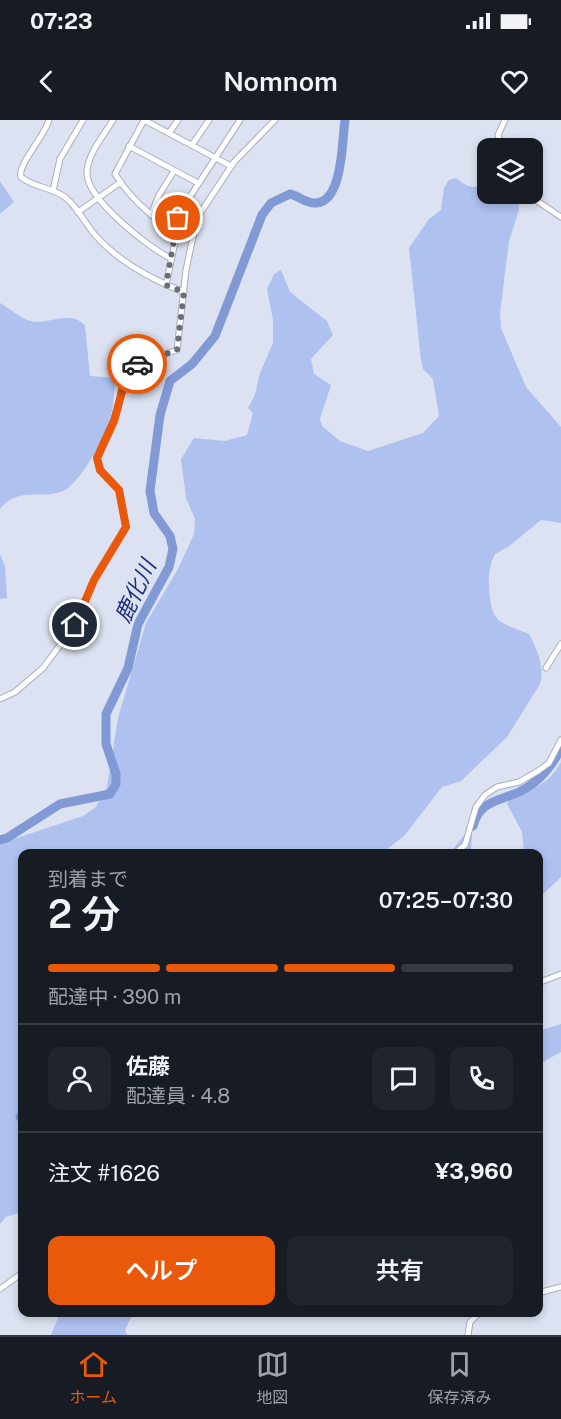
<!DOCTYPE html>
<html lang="ja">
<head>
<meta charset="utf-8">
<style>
  :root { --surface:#171b24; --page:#20242c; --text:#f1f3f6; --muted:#9ea1a6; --line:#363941; --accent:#ea580c }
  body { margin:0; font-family:"Public Sans","Noto Sans JP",sans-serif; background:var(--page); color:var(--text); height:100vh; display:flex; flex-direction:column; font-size:22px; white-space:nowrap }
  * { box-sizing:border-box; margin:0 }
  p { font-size:20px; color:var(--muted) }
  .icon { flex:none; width:33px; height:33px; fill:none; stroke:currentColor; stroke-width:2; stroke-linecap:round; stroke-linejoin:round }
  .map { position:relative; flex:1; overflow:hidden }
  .details { position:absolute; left:18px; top:729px; width:525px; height:468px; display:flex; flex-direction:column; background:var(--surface); border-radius:12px; box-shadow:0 3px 9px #0003 }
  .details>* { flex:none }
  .fabs { position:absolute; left:477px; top:18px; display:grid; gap:12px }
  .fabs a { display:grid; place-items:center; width:66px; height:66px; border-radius:12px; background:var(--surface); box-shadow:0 3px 9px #0003; font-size:30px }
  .pin { position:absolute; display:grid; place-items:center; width:51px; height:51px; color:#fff; margin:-26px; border:3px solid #fff; border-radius:50%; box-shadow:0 2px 6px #0007 }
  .courier { position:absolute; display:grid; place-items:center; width:60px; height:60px; margin:-30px; border:4px solid #ea580c; border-radius:50%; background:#fff; color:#222; box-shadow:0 2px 8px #0007 }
  .overview em { font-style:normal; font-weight:600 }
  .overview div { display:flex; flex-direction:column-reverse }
  .overview { display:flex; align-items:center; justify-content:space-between; height:102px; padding:0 30px }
  h1 { font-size:39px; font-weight:600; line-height:45px }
  .bar { display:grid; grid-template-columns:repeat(4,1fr); gap:9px 6px; align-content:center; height:72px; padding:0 30px }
  .bar i { height:8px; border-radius:4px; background:var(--line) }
  .bar .current { background:var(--accent) }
  .bar p { grid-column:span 4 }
  .line { display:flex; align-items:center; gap:15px; padding:0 30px; border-top:2px solid var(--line) }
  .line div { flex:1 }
  .round { display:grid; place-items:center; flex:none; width:63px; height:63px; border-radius:12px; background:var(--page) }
  .primary-button { display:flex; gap:12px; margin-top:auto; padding:12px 30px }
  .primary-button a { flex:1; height:69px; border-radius:12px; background:var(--accent); color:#fff; font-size:24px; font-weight:600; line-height:69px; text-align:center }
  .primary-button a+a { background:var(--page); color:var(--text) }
  .status { display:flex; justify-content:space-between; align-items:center; height:42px; padding:0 30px; background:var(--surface); direction:ltr }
  .status svg { height:16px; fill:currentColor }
  header { display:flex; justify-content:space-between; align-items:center; height:78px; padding:0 30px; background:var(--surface); font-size:27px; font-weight:600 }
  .tabs { display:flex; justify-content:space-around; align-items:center; height:84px; border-top:2px solid var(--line); background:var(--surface); font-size:16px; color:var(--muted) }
  .tabs a { display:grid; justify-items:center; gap:3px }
  .tabs .current { color:var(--accent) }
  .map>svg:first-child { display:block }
  .green { fill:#aec1ef }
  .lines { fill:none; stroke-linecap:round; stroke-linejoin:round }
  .river { stroke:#8199d4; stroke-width:9 }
  .minor-casing { stroke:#a8aebc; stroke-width:7 }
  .minor { stroke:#fff; stroke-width:5 }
  .done { stroke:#6b6e77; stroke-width:6; stroke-dasharray:0 10.8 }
  .route { stroke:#ea580c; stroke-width:8 }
  .labels { text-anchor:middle; stroke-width:6; stroke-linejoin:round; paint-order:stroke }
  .water-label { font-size:22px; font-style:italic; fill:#1a2f74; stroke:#dce2f1 }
</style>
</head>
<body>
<div class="status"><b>07:23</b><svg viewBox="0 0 49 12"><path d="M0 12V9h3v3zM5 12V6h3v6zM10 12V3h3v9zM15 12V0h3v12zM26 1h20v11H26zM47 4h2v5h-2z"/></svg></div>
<header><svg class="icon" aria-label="back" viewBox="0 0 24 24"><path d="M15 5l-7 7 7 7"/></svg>Nomnom<svg class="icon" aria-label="heart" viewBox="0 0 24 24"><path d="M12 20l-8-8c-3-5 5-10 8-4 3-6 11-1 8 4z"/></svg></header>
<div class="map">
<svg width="561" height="1215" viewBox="0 0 561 1215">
  <rect width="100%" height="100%" fill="#dce2f1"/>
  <g class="green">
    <path d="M456 58C469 68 473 70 487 62L488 74 518 75 519 90 509 121 500 193 501 208 526 267 561 307V403L541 400 508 427 495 434C490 444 488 455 489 466 491 503 497 501 529 514 537 529 545 547 540 564L507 617 461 661 442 667 404 716 382 733 22 734V1092L6 1097 0 1104V720L17 718 83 696 96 687 107 667 118 598 146 503 178 449 194 414 195 399 186 378 181 339 194 318 225 321 247 315 253 293 248 288 255 275 260 253 273 223V200L267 169 274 154 281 150 290 172 327 201 333 215 311 239 314 254 331 265 320 299 322 306 340 321 368 331 423 313 439 296 433 259 423 249 421 241 409 128 429 99 441 90 444 68 449 60Z"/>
    <path d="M0 61 14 82 0 94Z"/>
    <path d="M0 183C9 188 20 198 30 201 50 206 70 188 85 206L90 256 115 258C114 270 114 284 111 295 107 314 81 361 65 370 44 381 18 365 0 389Z"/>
    <path d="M0 434 5 446 7 478 0 479Z"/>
    <path d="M561 642V757L539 778 538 734 524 733 522 712 507 684 510 677C531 670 550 664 561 642Z"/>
    <path d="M472 713 471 733 449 734 465 714Z"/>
    <path d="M561 904V932L539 944V911Z"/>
    <path d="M60 1193V1192L133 1193 125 1210 127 1215H51Z"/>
  </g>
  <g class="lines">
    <g class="river">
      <path d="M473 706C479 681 499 681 519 672 538 663 552 646 561 628"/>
      <path d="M0 720 7 718 60 684 110 674 116 664V654L106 624V594L128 548 138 504 169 447 173 429 170 416 154 393 150 371 160 295 170 261 192 244 215 216 262 95 271 83 290 74C299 76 307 84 316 83 343 82 342 20 345 0"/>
      <path d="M20 997 22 995"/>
    </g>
    <g class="minor-casing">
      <g id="minor">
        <path d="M49 0C45 16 17 45 21 57 34 68 53 67 66 78 78 88 85 103 95 115 119 142 150 159 184 172"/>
        <path d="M113 0C104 15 86 36 87 54 88 80 148 127 170 138"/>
        <path d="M144 0 115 54C132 81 161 108 193 117"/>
        <path d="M144 0 231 46"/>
        <path d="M169 13 178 0"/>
        <path d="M192 25 209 0"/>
        <path d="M129 26 198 63"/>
        <path d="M502 28 498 15 505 0"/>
        <path d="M53 71 60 39 83 0"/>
        <path d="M527 74 561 97"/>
        <path d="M78 92 121 62"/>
        <path d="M151 95 159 75 174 51"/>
        <path d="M166 165 182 89 240 0"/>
        <path d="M546 548 561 524"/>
        <path d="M0 579 15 572 43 548 75 505 94 460 126 407 119 370 101 350 97 337 118 290 122 265 133 245 177 230 186 150 197 98 234 42 275 0"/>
        <path d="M454 734 465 725 476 687 485 675 497 667 519 662 538 651 549 643 561 620"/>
        <path d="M538 863 561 854"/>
        <path d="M0 1169 22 1153"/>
        <path d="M538 1173 561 1167"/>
        <path d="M468 1215 470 1202 480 1192"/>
      </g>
    </g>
    <use href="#minor" class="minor"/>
  </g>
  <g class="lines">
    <path class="done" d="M137 244 177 230 184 172 166 165 178 98"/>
    <path class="route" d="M75 505 94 460 126 407 119 370 100 350 97 338 114 301 127 253 137 244"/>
  </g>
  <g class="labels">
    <g class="water-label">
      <text transform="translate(135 471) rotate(-65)" y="8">鹿化川</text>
    </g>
  </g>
</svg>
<div class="fabs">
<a><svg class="icon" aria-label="layers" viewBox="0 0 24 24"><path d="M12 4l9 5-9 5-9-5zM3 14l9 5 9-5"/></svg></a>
</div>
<div class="pin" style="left:178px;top:98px;background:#ea580c"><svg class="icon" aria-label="bag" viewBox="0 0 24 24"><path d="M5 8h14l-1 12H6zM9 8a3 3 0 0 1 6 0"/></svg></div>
<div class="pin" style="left:75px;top:505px;background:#1f2937"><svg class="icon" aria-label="home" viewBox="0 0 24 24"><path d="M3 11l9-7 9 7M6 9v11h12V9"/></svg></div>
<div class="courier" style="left:137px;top:244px"><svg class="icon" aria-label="car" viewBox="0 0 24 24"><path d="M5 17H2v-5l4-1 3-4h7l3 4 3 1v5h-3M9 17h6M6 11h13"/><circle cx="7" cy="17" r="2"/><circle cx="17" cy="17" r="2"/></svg></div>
<section class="details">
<div class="overview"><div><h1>2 分</h1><p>到着まで</p></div><em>07:25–07:30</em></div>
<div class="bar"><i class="current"></i><i class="current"></i><i class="current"></i><i></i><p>配達中 · 390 m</p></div>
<div class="line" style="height:108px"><a class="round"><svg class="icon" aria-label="person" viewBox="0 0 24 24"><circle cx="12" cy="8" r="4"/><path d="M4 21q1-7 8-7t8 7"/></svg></a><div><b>佐藤</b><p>配達員 · 4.8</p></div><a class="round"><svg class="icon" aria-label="chat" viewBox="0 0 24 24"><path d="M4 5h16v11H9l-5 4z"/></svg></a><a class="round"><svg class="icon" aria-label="phone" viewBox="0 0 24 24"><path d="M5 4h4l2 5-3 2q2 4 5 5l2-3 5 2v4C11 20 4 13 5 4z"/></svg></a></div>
<div class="line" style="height:78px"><div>注文 #1626</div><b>¥3,960</b></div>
<div class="primary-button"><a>ヘルプ</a><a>共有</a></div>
</section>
</div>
<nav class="tabs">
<a class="current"><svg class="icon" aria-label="home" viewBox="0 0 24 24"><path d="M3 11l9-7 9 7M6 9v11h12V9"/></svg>ホーム</a>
<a><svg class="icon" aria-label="map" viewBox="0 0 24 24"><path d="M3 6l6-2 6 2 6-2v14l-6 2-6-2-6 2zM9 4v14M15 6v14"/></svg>地図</a>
<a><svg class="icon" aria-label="saved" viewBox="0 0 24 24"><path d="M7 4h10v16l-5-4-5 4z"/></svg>保存済み</a>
</nav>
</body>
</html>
